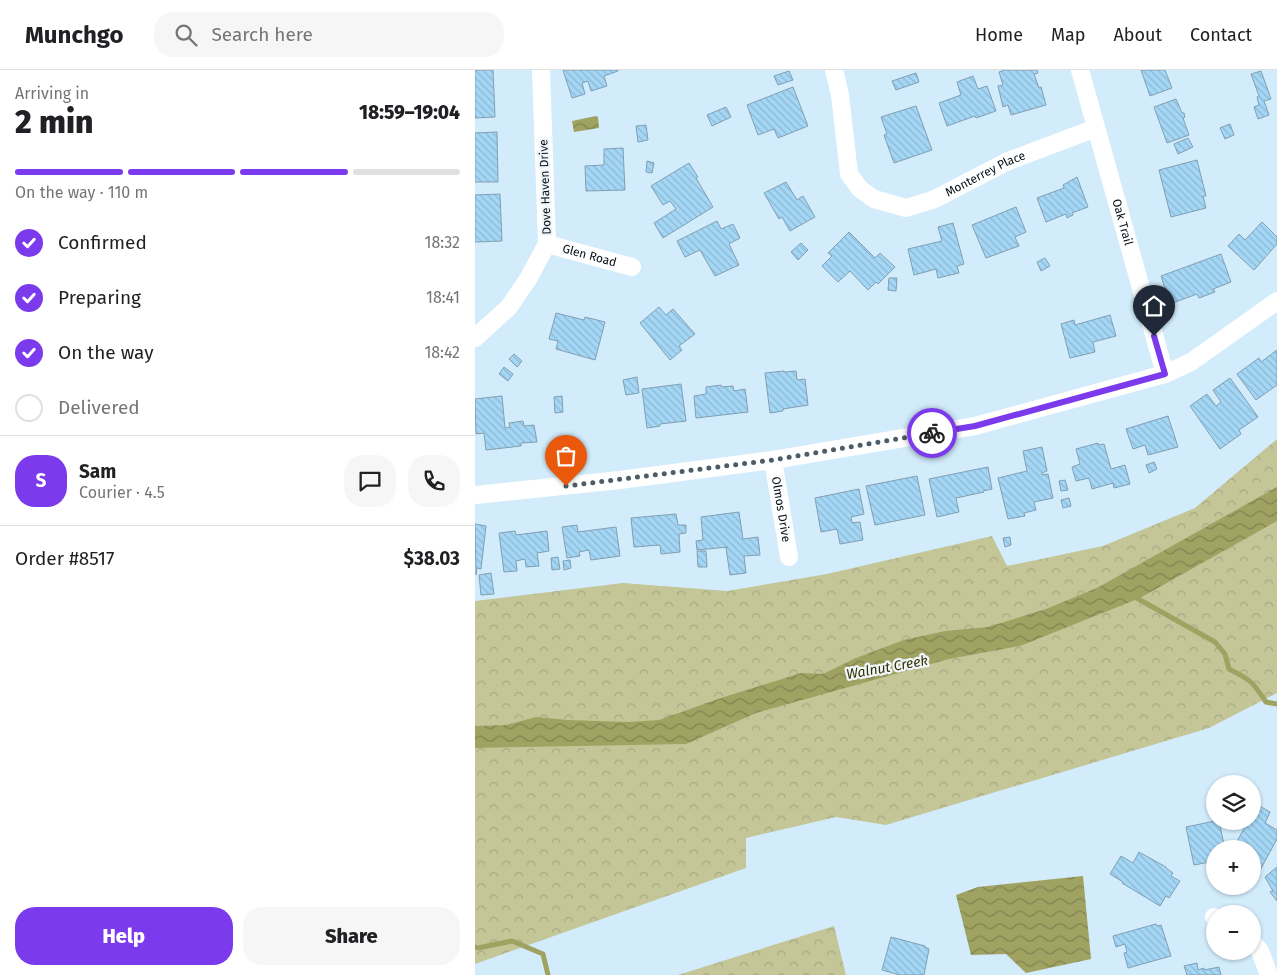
<!DOCTYPE html>
<html lang="en">
<head>
<meta charset="utf-8">
<style>
  :root { --surface:#fff; --page:#f6f6f6; --text:#202124; --muted:#757577; --line:#e0e0e0; --accent:#7c3aed }
  body { margin:0; font-family:"Fira Sans",sans-serif; background:var(--page); color:var(--text); height:100vh; display:flex; flex-direction:column; font-size:19px; white-space:nowrap }
  * { box-sizing:border-box; margin:0 }
  p { font-size:16px; color:var(--muted) }
  .icon { flex:none; width:28px; height:28px; fill:none; stroke:currentColor; stroke-width:2; stroke-linecap:round; stroke-linejoin:round }
  .map { position:relative; flex:1; overflow:hidden }
  .drawer { display:flex; flex-direction:column; background:var(--surface); width:475px }
  .drawer>* { flex:none }
  .buttons { position:absolute; left:731px; top:705px; display:grid; gap:10px }
  .buttons a { display:grid; place-items:center; width:55px; height:55px; border-radius:50%; background:var(--surface); box-shadow:0 1px 4px #0004; font-size:25px }
  .pin { position:absolute; display:grid; place-items:center; width:42px; height:42px; color:#fff; margin:-51px -21px; border-radius:50% 50% 50% 0; rotate:-45deg; box-shadow:0 0 5px #0007 }
  .pin .icon { rotate:45deg }
  .courier { position:absolute; display:grid; place-items:center; width:50px; height:50px; margin:-25px; border:4px solid #7c3aed; border-radius:50%; background:#fff; color:#222; box-shadow:0 1px 6px #0007 }
  .summary em { font-style:normal; font-weight:800 }
  .summary div { display:flex; flex-direction:column-reverse }
  .summary { display:flex; align-items:center; justify-content:space-between; height:85px; padding:0 15px }
  h1 { font-size:32px; font-weight:800; line-height:38px }
  .bar { display:grid; grid-template-columns:repeat(4,1fr); gap:8px 5px; align-content:center; height:60px; padding:0 15px }
  .bar i { height:6px; border-radius:4px; background:var(--line) }
  .bar .selected { background:var(--accent) }
  .bar p { grid-column:span 4 }
  .line { display:flex; align-items:center; gap:12px; padding:0 15px; border-top:1px solid var(--line) }
  .line div { flex:1 }
  .round { display:grid; place-items:center; flex:none; width:52px; height:52px; border-radius:20px; background:var(--page) }
  ol { padding:0 15px; list-style:none }
  li { display:flex; align-items:center; gap:15px; height:55px }
  li p { margin-inline-start:auto }
  li .icon { padding:5px; border-radius:50%; background:var(--accent); color:#fff; stroke-width:4 }
  li:last-child { color:var(--muted) }
  li i { width:28px; height:28px; border:2px solid var(--line); border-radius:50% }
  .primary-button { display:flex; gap:10px; margin-top:auto; padding:10px 15px }
  .primary-button a { flex:1; height:58px; border-radius:20px; background:var(--accent); color:#fff; font-size:20px; font-weight:800; line-height:58px; text-align:center }
  .primary-button a+a { background:var(--page); color:var(--text) }
  header { display:flex; align-items:center; gap:30px; box-sizing:border-box; height:70px; padding:0 25px; background:var(--surface); border-bottom:1px solid var(--line) }
  header strong { font-size:24px }
  nav { display:flex; gap:28px; margin-inline-start:auto; font-size:18px }
  .search { width:350px; height:45px; background:var(--page); display:flex; align-items:center; gap:12px; box-sizing:border-box; padding:0 18px; border-radius:20px; color:var(--muted); font-size:19px }
  main { display:flex; flex:1; min-height:0 }
  .map>svg:first-child { display:block }
  .forest { fill:url(#forest-crowns) }
  .water { fill:url(#water-waves) }
  .lines { fill:none; stroke-linecap:round; stroke-linejoin:round }
  .stream { stroke:#a0a262; stroke-width:5 }
  .building { fill:url(#building-back-hatch); stroke:#819fb2 }
  .street { stroke:#fff; stroke-width:18 }
  .done { stroke:#4d5d67; stroke-width:5; stroke-dasharray:0 9 }
  .route { stroke:#7c3aed; stroke-width:6 }
  .labels { text-anchor:middle; stroke-width:4.5; stroke-linejoin:round; paint-order:stroke }
  .street-label { font-size:12px; fill:#051017; stroke:#f0f6fa }
  .water-label { font-size:14px; font-style:italic; fill:#323200; stroke:#f0f6fa }
</style>
</head>
<body>
<header>
<strong>Munchgo</strong>
<div class="search"><svg class="icon" aria-label="search" viewBox="0 0 24 24"><circle cx="10" cy="10" r="6"/><path d="M15 15l6 6"/></svg>Search here</div>
<nav><a>Home</a><a>Map</a><a>About</a><a>Contact</a></nav>
</header>
<main>
<section class="drawer">
<div class="summary"><div><h1>2 min</h1><p>Arriving in</p></div><em>18:59–19:04</em></div>
<div class="bar"><i class="selected"></i><i class="selected"></i><i class="selected"></i><i></i><p>On the way · 110 m</p></div>
<ol>
<li><svg class="icon" aria-label="check" viewBox="0 0 24 24"><path d="M5 12l5 5 9-10"/></svg>Confirmed<p>18:32</p></li>
<li><svg class="icon" aria-label="check" viewBox="0 0 24 24"><path d="M5 12l5 5 9-10"/></svg>Preparing<p>18:41</p></li>
<li><svg class="icon" aria-label="check" viewBox="0 0 24 24"><path d="M5 12l5 5 9-10"/></svg>On the way<p>18:42</p></li>
<li><i></i>Delivered</li>
</ol>
<div class="line" style="height:90px"><b class="round" style="background:var(--accent);color:#fff">S</b><div><b>Sam</b><p>Courier · 4.5</p></div><a class="round"><svg class="icon" aria-label="chat" viewBox="0 0 24 24"><path d="M4 5h16v11H9l-5 4z"/></svg></a><a class="round"><svg class="icon" aria-label="phone" viewBox="0 0 24 24"><path d="M5 4h4l2 5-3 2q2 4 5 5l2-3 5 2v4C11 20 4 13 5 4z"/></svg></a></div>
<div class="line" style="height:65px"><div>Order #8517</div><b>$38.03</b></div>
<div class="primary-button"><a>Help</a><a>Share</a></div>
</section>
<div class="map">
<svg width="802" height="905" viewBox="0 0 802 905">
  <defs>
    <pattern id="forest-crowns" width="20" height="18" patternUnits="userSpaceOnUse" patternTransform="scale(1.25)"><rect width="20" height="18" fill="#c4c698"/><path d="M2 6a3 3 0 1 1 6 0M12 15a3 3 0 1 1 6 0" fill="none" stroke="#a7a982"/></pattern>
    <pattern id="water-waves" width="16" height="10" patternUnits="userSpaceOnUse" patternTransform="scale(1.25)"><rect width="16" height="10" fill="#a0a262"/><path d="M0 5q4-4 8 0t8 0" fill="none" stroke="#808350"/></pattern>
    <pattern id="building-back-hatch" width="6" height="6" patternUnits="userSpaceOnUse" patternTransform="scale(1.25)"><rect width="6" height="6" fill="#a4d7f6"/><path d="M-1 5l2 2M0 0l6 6M5-1l2 2" fill="none" stroke="#8cb8d2"/></pattern>
  </defs>
  <rect width="100%" height="100%" fill="#d2ecfc"/>
  <g class="forest">
    <path d="M802 369V623L734 658 411 755 361 747 271 768V798L0 894V531L148 513 252 521 352 504 517 466 532 496 628 476 720 438Z"/>
    <path d="M359 856 371 905H203Z"/>
  </g>
  <g class="water">
    <path d="M121 46 123 47 124 58 99 62 97 51Z"/>
    <path d="M802 417V451L665 528 545 576 474 589 281 643 211 674 0 678V656L31 655 61 647 93 650 153 652 184 650 246 628 326 603 348 604 381 588 429 570 470 561 513 557 571 539 622 518Z"/>
    <path d="M608 806 616 889 551 903 531 884 496 885 481 825 503 817Z"/>
  </g>
  <g class="lines">
    <g class="stream">
      <path d="M658 526 740 572 750 584 754 599C776 610 777 611 791 632L802 634"/>
      <path d="M0 877 3 878 37 871 68 884 73 905"/>
    </g>
  </g>
  <g class="building">
    <path d="M0 0H18L20 47 0 48Z"/>
    <path d="M88 0H143V1L129 6 132 16 116 21 113 11 107 13 110 24 97 28Z"/>
    <path d="M530 0H562L563 3 559 4 564 18 566 17 571 35 536 45 533 35 528 37 523 16 528 15 524 2Z"/>
    <path d="M666 0H690L697 18 675 26Z"/>
    <path d="M314 1 318 10 303 15 299 6Z"/>
    <path d="M786 1 796 29 789 31 794 45 783 49 779 37 784 35 782 27 784 26 776 4Z"/>
    <path d="M441 3 444 12 421 20 417 11Z"/>
    <path d="M498 6 503 19 512 16 521 41 501 48 500 46 472 56 464 33 486 25 482 12Z"/>
    <path d="M318 17 333 56 303 68 299 59 283 65 272 35Z"/>
    <path d="M701 29 707 43H709L710 47 708 48 714 65 692 73 679 37Z"/>
    <path d="M441 36 457 80 419 93 409 65 412 64 406 47Z"/>
    <path d="M251 37 256 47 237 56 232 45Z"/>
    <path d="M755 54 759 65 750 69 745 58Z"/>
    <path d="M171 55 173 70 163 72 161 56Z"/>
    <path d="M22 62 23 112H0V63Z"/>
    <path d="M713 68 718 77 703 84 699 74Z"/>
    <path d="M148 78 150 120 111 121 110 96 129 95V79Z"/>
    <path d="M722 90 731 126H728L731 138 696 147 684 100Z"/>
    <path d="M172 91 179 93 177 103 171 102Z"/>
    <path d="M214 93 223 107 221 108 238 137 188 168 179 153 201 139 195 131 188 135 176 116Z"/>
    <path d="M602 107 613 137 597 143 598 145 592 148 591 144 571 152 562 128 589 118 588 115Z"/>
    <path d="M311 112 322 130 328 126 340 147 315 161 307 147 304 149 289 123Z"/>
    <path d="M25 124 27 171 0 172V125Z"/>
    <path d="M541 137 551 162 540 167 544 176 511 188 497 155Z"/>
    <path d="M242 151 246 159 258 154 265 168 254 174 264 195 240 206 225 180 210 187 202 171Z"/>
    <path d="M787 152 802 167V174L779 200 753 176 764 164 770 170Z"/>
    <path d="M478 153 489 194 482 196 484 203 463 208 461 199 439 205 433 179 467 171 463 157Z"/>
    <path d="M374 162 400 188 405 183 420 197 403 214 401 212 393 220 375 201 363 212 347 196 357 186 353 183Z"/>
    <path d="M326 173 333 180 323 190 316 182Z"/>
    <path d="M746 184 756 212 738 219 740 222 724 228 722 224 695 234 686 206Z"/>
    <path d="M570 188 575 196 566 201 562 192Z"/>
    <path d="M414 208H422L421 221 413 220Z"/>
    <path d="M184 237 191 245 198 239 220 264 204 276 207 280 195 290 165 253Z"/>
    <path d="M81 243 109 250 110 247 130 252 120 290 81 279 83 271 74 269Z"/>
    <path d="M635 245 641 266 618 272 620 282 595 288 586 254 599 250 600 255Z"/>
    <path d="M802 280V315L781 330 762 304 784 288 786 292Z"/>
    <path d="M39 284 47 291 42 297 34 289Z"/>
    <path d="M29 297 38 304 33 311 24 304Z"/>
    <path d="M309 301 310 302 321 301 322 310 330 309 333 335 308 339V341L295 343 290 303Z"/>
    <path d="M162 307 164 323 151 325 148 310Z"/>
    <path d="M755 308 783 347 764 360 766 364 745 379 715 336 732 324 741 336 746 332 738 320Z"/>
    <path d="M206 314 211 351 185 354V356L172 358 167 319Z"/>
    <path d="M246 315V317L258 316 259 321 270 319 273 342 221 348 219 326 231 324V317Z"/>
    <path d="M27 326 30 358 35 357 34 353 48 351 49 356 59 355 62 372 46 373V376L11 380 9 363 1 364 0 329Z"/>
    <path d="M87 326 88 342 80 343 79 327Z"/>
    <path d="M693 346 703 377 673 385 670 375 658 379 651 359Z"/>
    <path d="M623 373 624 375 629 374 636 399 650 395 655 414 639 418 638 413 617 419 614 408 601 411 597 397 605 394 601 379Z"/>
    <path d="M567 377 572 401 567 403V405L573 404 578 428 559 432 561 440 549 443 550 446 533 449 523 408 552 401 548 381Z"/>
    <path d="M679 392 682 399 674 403 671 395Z"/>
    <path d="M513 397 517 419 508 421 509 422 481 428 484 442 462 447 454 409Z"/>
    <path d="M442 406 450 445 400 455 391 416Z"/>
    <path d="M590 410 593 420 586 421 584 411Z"/>
    <path d="M384 419 389 444 376 447 377 453 385 452 388 470 365 474 362 459 346 462 340 428Z"/>
    <path d="M594 428 596 436 588 438 586 430Z"/>
    <path d="M264 442 268 469 283 467 285 485 269 486 271 503 255 505 251 478 253 477 222 480 221 471 228 470 226 447Z"/>
    <path d="M201 444 203 455H211V463L204 464 205 482 186 484 185 475 159 477 156 448Z"/>
    <path d="M0 454 11 456 6 499 2 498 1 505Z"/>
    <path d="M102 455 103 462 141 457 145 486 116 490 114 480 104 482 105 486 92 488 87 457Z"/>
    <path d="M40 461 41 465 72 461 74 481 62 483 64 496 51 497 50 489 41 491 42 501 29 502 24 463Z"/>
    <path d="M535 467 536 475 530 477 528 468Z"/>
    <path d="M222 481H231L232 497H223Z"/>
    <path d="M83 487 85 499 77 500 76 488Z"/>
    <path d="M95 490 96 498 89 500 88 491Z"/>
    <path d="M16 503 19 524 6 525 4 505Z"/>
    <path d="M781 734 795 742 790 753 802 760V769L783 804 778 801V779H758L773 751H778V742Z"/>
    <path d="M740 751H744L750 779H740V791L719 795 711 757Z"/>
    <path d="M664 782 691 797V798L698 803 696 806 705 811 694 828 691 826 685 836 647 813 648 812 635 804 646 786 658 793Z"/>
    <path d="M802 797V831L795 822 798 821 790 807Z"/>
    <path d="M681 854 682 856 686 855 696 886 653 898 649 883 652 882 650 874 641 877 638 866Z"/>
    <path d="M416 867 450 876V877L454 879 449 905H425L407 900Z"/>
    <path d="M722 893 723 900 729 898V900L744 897 746 905H712L709 896Z"/>
  </g>
  <g class="lines">
    <g class="street">
      <path id="s1" d="M359 0 365 25 374 104 385 119 399 129 431 138 460 129 531 92 621 58"/>
      <path id="s2" d="M605 0 690 304"/>
      <path id="s3" d="M72 174 157 197"/>
      <path d="M0 268 34 237 53 209 72 174 66 0"/>
      <path id="s4" d="M298 390 314 487"/>
      <path d="M0 425 145 410 298 390 500 356 690 304 716 292 802 231"/>
      <path d="M739 847H740"/>
      <path d="M778 873 785 881 794 905"/>
    </g>
  </g>
  <g class="lines">
    <path class="done" d="M91 416 298 390 457 363"/>
    <path class="route" d="M457 363 500 356 690 304 679 266"/>
  </g>
  <g class="labels">
    <g class="street-label">
      <text dy="4" stroke="none"><textPath href="#s1" startOffset="261">Monterrey Place</textPath></text>
      <text transform="translate(70 117) rotate(-92)" y="4">Dove Haven Drive</text>
      <text dy="4" stroke="none"><textPath href="#s2" startOffset="158">Oak Trail</textPath></text>
      <text dy="4" stroke="none"><textPath href="#s3" startOffset="44">Glen Road</textPath></text>
      <text dy="4" stroke="none"><textPath href="#s4" startOffset="50">Olmos Drive</textPath></text>
    </g>
    <g class="water-label">
      <text transform="translate(412 597) rotate(-10)" y="5">Walnut Creek</text>
    </g>
  </g>
</svg>
<div class="buttons">
<a><svg class="icon" aria-label="layers" viewBox="0 0 24 24"><path d="M12 4l9 5-9 5-9-5zM3 14l9 5 9-5"/></svg></a>
<a>+</a>
<a>−</a>
</div>
<div class="pin" style="left:91px;top:416px;background:#ea580c"><svg class="icon" aria-label="bag" viewBox="0 0 24 24"><path d="M5 8h14l-1 12H6zM9 8a3 3 0 0 1 6 0"/></svg></div>
<div class="pin" style="left:679px;top:266px;background:#1f2937"><svg class="icon" aria-label="home" viewBox="0 0 24 24"><path d="M3 11l9-7 9 7M6 9v11h12V9"/></svg></div>
<div class="courier" style="left:457px;top:363px"><svg class="icon" aria-label="bike" viewBox="0 0 24 24"><circle cx="6" cy="16" r="4"/><circle cx="18" cy="16" r="4"/><path d="M6 16l4-8h5l3 8M10 8l3 8H6M13 5h3"/></svg></div>
</div>
</main>
</body>
</html>
